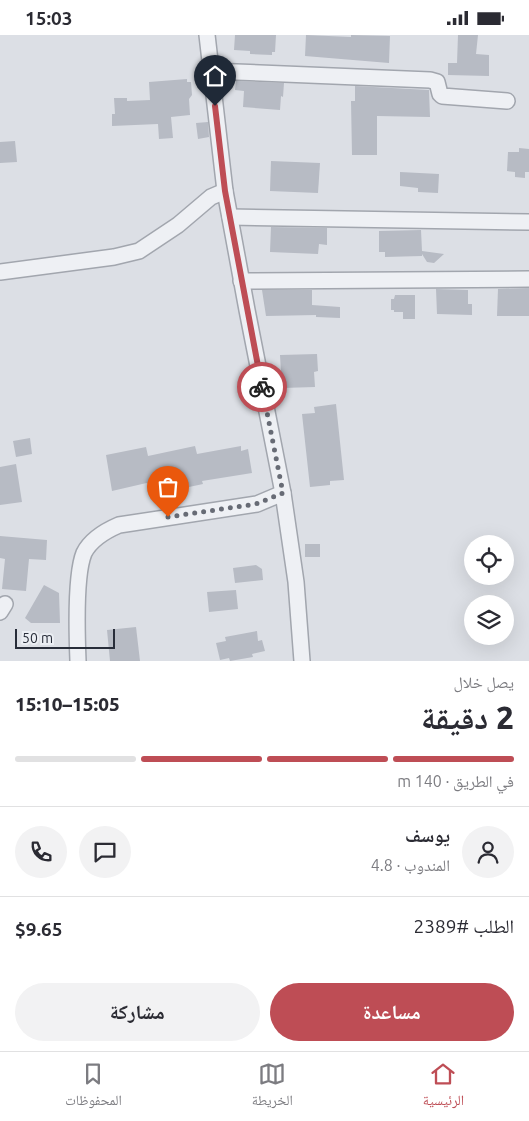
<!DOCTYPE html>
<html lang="ar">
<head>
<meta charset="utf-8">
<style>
  :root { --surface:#fff; --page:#f2f2f3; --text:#2b2b33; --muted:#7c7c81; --line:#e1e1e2; --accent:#be4d55 }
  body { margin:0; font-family:Ubuntu,"Noto Naskh Arabic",sans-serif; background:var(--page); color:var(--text); direction:rtl; height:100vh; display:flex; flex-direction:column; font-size:19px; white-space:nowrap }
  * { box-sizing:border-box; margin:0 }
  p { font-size:16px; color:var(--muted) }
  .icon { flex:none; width:28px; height:28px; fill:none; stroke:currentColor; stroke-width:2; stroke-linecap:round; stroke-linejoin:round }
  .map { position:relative; height:626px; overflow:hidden; direction:ltr }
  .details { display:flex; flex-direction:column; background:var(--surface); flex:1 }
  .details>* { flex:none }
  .fabs { position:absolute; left:464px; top:500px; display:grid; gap:10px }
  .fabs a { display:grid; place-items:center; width:50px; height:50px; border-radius:50%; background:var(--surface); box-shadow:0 5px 20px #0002; font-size:25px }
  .scale { position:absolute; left:15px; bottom:12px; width:100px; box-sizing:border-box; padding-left:5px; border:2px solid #282d39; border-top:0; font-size:14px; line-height:18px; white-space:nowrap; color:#282d39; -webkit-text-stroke:4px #ebeef3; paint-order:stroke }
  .pin { position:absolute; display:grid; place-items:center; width:42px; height:42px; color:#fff; margin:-51px -21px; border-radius:50% 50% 50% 0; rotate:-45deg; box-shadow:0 0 5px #0007 }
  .pin .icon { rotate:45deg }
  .courier { position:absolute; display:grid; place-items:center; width:50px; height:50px; margin:-25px; border:4px solid #be4d55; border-radius:50%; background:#fff; color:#222; box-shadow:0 1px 6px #0007 }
  .overview em { font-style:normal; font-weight:800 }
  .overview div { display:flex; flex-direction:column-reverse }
  .overview { display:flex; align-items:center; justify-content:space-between; height:85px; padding:0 15px }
  h1 { font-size:32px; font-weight:800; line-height:38px }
  .bar { display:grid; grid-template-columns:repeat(4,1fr); gap:8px 5px; align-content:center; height:60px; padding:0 15px }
  .bar i { height:6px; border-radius:4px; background:var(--line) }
  .bar .on { background:var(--accent) }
  .bar p { grid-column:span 4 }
  .line { display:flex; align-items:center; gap:12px; padding:0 15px; border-top:1px solid var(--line) }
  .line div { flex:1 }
  .round { display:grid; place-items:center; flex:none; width:52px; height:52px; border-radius:26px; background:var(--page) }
  .primary-button { display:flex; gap:10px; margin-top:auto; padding:10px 15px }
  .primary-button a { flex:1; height:58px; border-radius:30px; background:var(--accent); color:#fff; font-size:20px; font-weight:800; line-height:58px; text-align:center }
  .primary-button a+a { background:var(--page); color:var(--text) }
  .status { display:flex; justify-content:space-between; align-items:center; height:35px; padding:0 25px; background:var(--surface); direction:ltr }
  .status svg { height:14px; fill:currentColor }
  .menu { display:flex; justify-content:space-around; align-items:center; height:70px; border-top:1px solid var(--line); background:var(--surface); font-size:14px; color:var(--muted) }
  .menu a { display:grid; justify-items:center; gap:2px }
  .menu .on { color:var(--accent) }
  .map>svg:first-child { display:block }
  .building { fill:#b7bbc4 }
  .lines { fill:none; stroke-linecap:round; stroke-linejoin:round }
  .minor-casing { stroke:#a2a6ae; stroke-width:18 }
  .minor { stroke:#eef0f4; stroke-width:15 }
  .done { stroke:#676b75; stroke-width:5; stroke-dasharray:0 9 }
  .route { stroke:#be4d55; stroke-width:6 }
</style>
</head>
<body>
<div class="status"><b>15:03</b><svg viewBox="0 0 49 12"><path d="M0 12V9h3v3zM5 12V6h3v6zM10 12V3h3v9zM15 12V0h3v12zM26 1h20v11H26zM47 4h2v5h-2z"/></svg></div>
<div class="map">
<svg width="529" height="626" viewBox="0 0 529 626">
  <rect width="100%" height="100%" fill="#dcdfe5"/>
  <g class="building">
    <path d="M235 0H276L275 17H272V20L250 19V16L234 15Z"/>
    <path d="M306 0 351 2V0L390 1 389 28 305 21Z"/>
    <path d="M458 0H478L476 19 489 20V41L448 40V28H457Z"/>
    <path d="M187 44V47H191L192 60 189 64 190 80 171 82 173 103 159 104 158 89 112 91V79H115L114 63H127V66L150 65 149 47Z"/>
    <path d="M236 46 284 48 283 62 281 61 280 75 243 72 244 56 235 55Z"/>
    <path d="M355 51 429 55 430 82 377 81V120H352L351 66H355Z"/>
    <path d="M208 87 209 102 198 104 196 88Z"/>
    <path d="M15 106 17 127 0 128V107Z"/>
    <path d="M519 113 529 114V137H525V143L515 142V137L507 136 508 117H519Z"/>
    <path d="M271 126 320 128 318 158 270 156Z"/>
    <path d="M400 137 439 139 438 158 418 157V153L400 151Z"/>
    <path d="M271 192 327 193V210L319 209 318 219 270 217Z"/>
    <path d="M421 195 422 216 444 219 434 228 427 227 422 219V221L385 222V217H379V196Z"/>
    <path d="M529 253V281H497L498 254Z"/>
    <path d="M436 254 468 255V269H472V280L437 279Z"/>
    <path d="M262 255H312V270L340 272V283L316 282V280L266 281Z"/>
    <path d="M395 260H415V284H403V277H394V275H391V264H394Z"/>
    <path d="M317 319 318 336 314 337 315 352 282 353 280 320Z"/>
    <path d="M336 369 344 445 330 446V450L310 452 302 379 315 378 314 372Z"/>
    <path d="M30 403 32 419 16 422 13 406Z"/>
    <path d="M195 411 197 419 241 411V416L248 414 252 438 202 446 203 449 189 452 188 448 183 449 181 440 112 456 106 420 146 412 148 421Z"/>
    <path d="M16 429 22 467 0 470V432Z"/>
    <path d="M0 501 47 505 46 525 29 524 26 556 2 554 5 524 0 523Z"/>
    <rect x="305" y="509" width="15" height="13"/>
    <path d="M256 530 262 534 263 545 235 548 233 533Z"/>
    <path d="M44 550 59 558 60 588H31L25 583Z"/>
    <path d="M236 555 238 574 209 577 207 557Z"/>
    <path d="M136 592 140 626H110L107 595Z"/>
    <path d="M257 596 258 606 262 605 265 616 252 619 253 622 230 626 229 623 220 625 216 608 226 606 225 602Z"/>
  </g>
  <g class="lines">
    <g class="minor-casing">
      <g id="minor">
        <path d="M207 0 225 156 247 275 283 458 296 547 302 626"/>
        <path d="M211 36 430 45 437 47 440 59 442 61 507 66"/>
        <path d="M230 182 529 187"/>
        <path d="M0 237 114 222 139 216 178 190 211 162 225 156"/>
        <path d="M241 246 529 244"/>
        <path d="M0 577 5 569"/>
        <path d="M78 626C77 601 75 540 84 518 91 504 105 496 119 490L257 469 283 458"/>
      </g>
    </g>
    <use href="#minor" class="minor"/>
  </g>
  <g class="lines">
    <path class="done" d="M168 482 256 469 283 458 262 352"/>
    <path class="route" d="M215 71 225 156 262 352"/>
  </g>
</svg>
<div class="fabs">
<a><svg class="icon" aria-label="locate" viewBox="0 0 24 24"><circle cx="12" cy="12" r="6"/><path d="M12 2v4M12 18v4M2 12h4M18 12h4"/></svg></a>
<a><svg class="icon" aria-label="layers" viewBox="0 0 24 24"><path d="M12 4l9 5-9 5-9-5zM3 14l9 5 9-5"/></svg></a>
</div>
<div class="scale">50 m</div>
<div class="pin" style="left:168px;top:482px;background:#ea580c"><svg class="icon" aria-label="bag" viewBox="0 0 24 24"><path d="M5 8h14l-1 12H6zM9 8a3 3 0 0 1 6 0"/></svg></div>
<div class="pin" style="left:215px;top:71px;background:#1f2937"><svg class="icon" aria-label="home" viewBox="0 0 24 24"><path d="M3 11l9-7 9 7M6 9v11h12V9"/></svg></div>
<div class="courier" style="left:262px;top:352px"><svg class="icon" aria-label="bike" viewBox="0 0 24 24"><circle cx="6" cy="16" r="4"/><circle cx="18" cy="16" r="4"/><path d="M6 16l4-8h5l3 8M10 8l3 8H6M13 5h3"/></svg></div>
</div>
<section class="details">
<div class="overview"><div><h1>2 دقيقة</h1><p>يصل خلال</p></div><em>15:05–15:10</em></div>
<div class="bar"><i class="on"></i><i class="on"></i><i class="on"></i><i></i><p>في الطريق · 140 m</p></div>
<div class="line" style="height:90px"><a class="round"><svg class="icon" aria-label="person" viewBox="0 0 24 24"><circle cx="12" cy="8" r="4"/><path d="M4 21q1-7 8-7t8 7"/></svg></a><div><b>يوسف</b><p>المندوب · 4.8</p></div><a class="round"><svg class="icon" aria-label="chat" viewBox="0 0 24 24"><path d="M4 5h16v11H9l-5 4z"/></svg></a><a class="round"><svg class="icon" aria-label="phone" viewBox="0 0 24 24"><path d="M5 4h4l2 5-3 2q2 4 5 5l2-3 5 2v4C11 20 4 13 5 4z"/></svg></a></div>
<div class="line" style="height:65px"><div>الطلب #2389</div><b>$9.65</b></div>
<div class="primary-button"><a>مساعدة</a><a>مشاركة</a></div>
</section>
<nav class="menu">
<a class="on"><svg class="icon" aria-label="home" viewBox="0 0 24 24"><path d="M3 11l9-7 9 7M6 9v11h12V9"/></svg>الرئيسية</a>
<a><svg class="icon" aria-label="map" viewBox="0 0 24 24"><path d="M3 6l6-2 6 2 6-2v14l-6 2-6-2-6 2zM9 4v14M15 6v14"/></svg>الخريطة</a>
<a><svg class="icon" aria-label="saved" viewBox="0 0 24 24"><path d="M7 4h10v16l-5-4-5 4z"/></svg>المحفوظات</a>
</nav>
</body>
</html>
